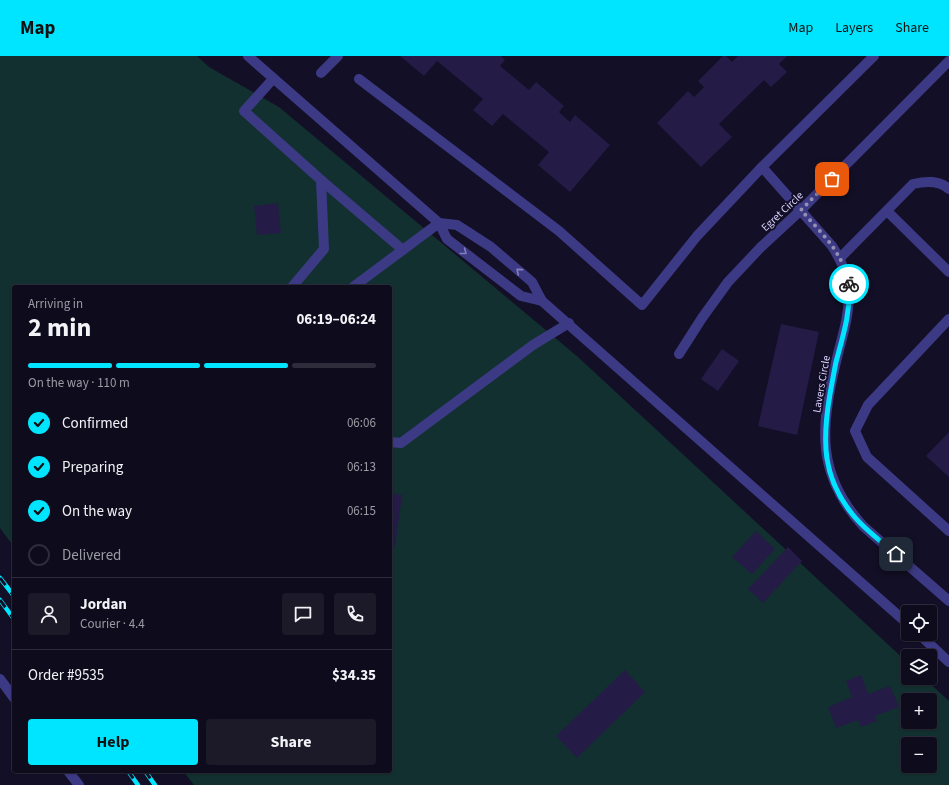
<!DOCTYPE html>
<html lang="en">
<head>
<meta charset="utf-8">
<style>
  :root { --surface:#0e0b1c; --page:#1c1929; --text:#f1f3f6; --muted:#9b9ba3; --line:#2e2b3b; --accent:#00e5ff }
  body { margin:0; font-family:"Source Sans 3",sans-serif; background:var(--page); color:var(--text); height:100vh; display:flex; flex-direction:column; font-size:15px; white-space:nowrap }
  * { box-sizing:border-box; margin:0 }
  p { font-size:13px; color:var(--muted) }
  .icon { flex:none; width:22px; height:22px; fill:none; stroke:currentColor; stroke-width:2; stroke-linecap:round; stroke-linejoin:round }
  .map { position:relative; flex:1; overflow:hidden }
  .drawer { position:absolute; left:12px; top:229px; width:380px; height:488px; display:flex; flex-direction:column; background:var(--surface); border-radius:4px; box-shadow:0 1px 3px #0004,0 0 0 1px var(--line) }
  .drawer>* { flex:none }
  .fabs { position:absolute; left:901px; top:549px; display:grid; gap:8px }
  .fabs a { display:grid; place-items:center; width:36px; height:36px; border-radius:4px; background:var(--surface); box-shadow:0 1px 3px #0004,0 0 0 1px var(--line); font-size:20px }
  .pin { position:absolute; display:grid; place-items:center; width:34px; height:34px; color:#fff; margin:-17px; border-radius:8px; box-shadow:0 2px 6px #0006 }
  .courier { position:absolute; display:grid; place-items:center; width:40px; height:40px; margin:-20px; border:3px solid #00e5ff; border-radius:50%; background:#fff; color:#222; box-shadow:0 1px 5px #0007 }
  .headline em { font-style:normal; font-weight:700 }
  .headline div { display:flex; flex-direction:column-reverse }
  .headline { display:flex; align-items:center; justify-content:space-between; height:68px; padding:0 16px }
  h1 { font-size:26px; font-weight:700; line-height:30px }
  .bar { display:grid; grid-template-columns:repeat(4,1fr); gap:6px 4px; align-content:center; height:48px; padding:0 16px }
  .bar i { height:5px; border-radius:3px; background:var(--line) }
  .bar .selected { background:var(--accent) }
  .bar p { grid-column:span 4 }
  .line { display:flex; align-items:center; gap:10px; padding:0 16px; border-top:1px solid var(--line) }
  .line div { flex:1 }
  .round { display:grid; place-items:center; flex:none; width:42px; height:42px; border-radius:4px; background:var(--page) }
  ol { padding:0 16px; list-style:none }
  li { display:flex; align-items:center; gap:12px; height:44px }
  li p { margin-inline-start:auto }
  li .icon { padding:4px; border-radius:50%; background:var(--accent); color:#111; stroke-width:4 }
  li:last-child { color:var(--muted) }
  li i { width:22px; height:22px; border:2px solid var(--line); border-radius:50% }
  .cta { display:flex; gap:8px; margin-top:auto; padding:8px 16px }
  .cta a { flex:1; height:46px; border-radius:4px; background:var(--accent); color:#111; font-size:16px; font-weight:700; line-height:46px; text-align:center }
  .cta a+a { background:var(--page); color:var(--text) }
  header { display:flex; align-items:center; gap:24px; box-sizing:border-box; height:56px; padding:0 20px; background:var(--accent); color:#111 }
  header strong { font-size:19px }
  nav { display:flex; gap:22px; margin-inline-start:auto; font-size:14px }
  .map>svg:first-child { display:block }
  .green { fill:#12302f; fill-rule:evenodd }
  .building { fill:#241b47 }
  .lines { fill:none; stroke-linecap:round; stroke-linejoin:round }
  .minor { stroke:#3d3a85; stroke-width:10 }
  .rail-casing { stroke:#00e5ff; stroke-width:4.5 }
  .rail { stroke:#130f26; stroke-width:3; stroke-dasharray:9; stroke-linecap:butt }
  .oneway { stroke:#837fbc }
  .done { stroke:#948fb3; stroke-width:4; stroke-dasharray:0 7.2 }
  .route { stroke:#00e5ff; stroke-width:5 }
  .labels { text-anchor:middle; stroke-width:4; stroke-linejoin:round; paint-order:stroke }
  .street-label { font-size:11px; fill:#d9d4ff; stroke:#130f26 }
</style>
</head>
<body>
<header>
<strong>Map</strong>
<nav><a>Map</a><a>Layers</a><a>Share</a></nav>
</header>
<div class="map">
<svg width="949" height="729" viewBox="0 0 949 729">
  <rect width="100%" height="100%" fill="#130f26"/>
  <path class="green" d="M0 0H197L209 11 279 51 578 301 908 607V622H924L949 645V729H194L183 715H390V231H14V491L0 472ZM908 644H930V666H908ZM908 688H930V710H908Z"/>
  <g class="building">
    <path d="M400 0H501L505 4 500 10 529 34 536 26 564 50 559 56 570 66 575 59 610 89 570 136 538 109 549 96 503 58 492 70 473 54 483 43 437 5 424 20Z"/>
    <path d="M723 0H726L732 6 738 0H787L779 8 787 16 771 31 764 24 719 68 732 81 701 111 657 67 688 35 694 41 704 31 698 25Z"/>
    <path d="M278 147 281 177 257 179 254 150Z"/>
    <path d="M781 268 819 276 797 379 758 370Z"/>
    <path d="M722 293 739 305 718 335 701 323Z"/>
    <path d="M949 376V421L926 400Z"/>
    <path d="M390 437 402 439 395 491H390Z"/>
    <path d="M756 475 775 493 752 518 732 501Z"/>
    <path d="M788 491 802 505 763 547 748 533Z"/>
    <path d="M625 614 645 636 577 702 556 680Z"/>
    <path d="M861 619 868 638 890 630 899 651 875 660 877 665 861 671 858 664 836 672 828 651 852 641 846 625Z"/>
  </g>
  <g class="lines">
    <g class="minor">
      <path d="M248 0 439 167 447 183 521 240 542 245"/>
      <path d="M321 17 338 0"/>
      <path d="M273 23 244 55 321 124 403 194"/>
      <path d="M359 23 559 175 642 249 697 180 762 111 874 0"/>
      <path d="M762 111 832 190C861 234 846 263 835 310 820 373 817 419 863 470L949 545"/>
      <path d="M887 155 949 216"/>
      <path d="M840 202 913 128C926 125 939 124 949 133"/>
      <path d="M292 231 324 193 321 124"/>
      <path d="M353 231 439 167 457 169 491 191 532 226 542 245 908 568"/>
      <path d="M949 263 868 349 855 375 867 401 949 475"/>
      <path d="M679 298 702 262 728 226 761 191 801 154 949 5"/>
      <path d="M390 386 401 387 533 289 569 267"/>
      <path d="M919 578 949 606"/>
      <path d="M0 623 14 642"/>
      <path d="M68 715 79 729"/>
    </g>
    <g class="rail-casing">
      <g id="rail">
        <path d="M0 522 14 540"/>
        <path d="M0 544 14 563"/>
        <path d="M128 715 138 729"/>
        <path d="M145 715 155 729"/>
      </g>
    </g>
    <use href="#rail" class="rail"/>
  </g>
  <defs><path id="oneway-chevron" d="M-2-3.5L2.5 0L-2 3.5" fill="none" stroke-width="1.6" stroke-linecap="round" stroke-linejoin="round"/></defs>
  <g class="oneway">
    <use href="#oneway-chevron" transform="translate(464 196) rotate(38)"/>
    <use href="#oneway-chevron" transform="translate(519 215) rotate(-140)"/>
  </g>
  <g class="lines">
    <path class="done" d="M832 123 801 154C814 169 830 184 839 201 844 209 846 219 849 228"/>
    <path class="route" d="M849 228C851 255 843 280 836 306 834 316 832 327 830 338 822 385 822 421 853 459 865 474 882 486 896 498"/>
  </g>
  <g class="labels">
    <g class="street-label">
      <text transform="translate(782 155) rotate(-43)" y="4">Egret Circle</text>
      <text transform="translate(821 328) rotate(-80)" y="4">Lavers Circle</text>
    </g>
  </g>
</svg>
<div class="fabs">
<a><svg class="icon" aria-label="locate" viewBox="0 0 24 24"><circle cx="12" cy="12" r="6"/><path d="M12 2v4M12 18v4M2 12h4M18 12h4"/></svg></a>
<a><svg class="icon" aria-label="layers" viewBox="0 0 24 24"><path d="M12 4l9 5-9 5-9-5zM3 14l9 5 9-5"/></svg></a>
<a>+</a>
<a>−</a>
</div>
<div class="pin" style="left:832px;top:123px;background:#ea580c"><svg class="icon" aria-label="bag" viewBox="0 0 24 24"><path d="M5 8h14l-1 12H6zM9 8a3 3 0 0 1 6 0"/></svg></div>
<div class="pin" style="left:896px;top:498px;background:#1f2937"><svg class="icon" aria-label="home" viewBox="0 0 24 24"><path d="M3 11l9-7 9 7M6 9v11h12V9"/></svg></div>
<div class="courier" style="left:849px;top:228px"><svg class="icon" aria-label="bike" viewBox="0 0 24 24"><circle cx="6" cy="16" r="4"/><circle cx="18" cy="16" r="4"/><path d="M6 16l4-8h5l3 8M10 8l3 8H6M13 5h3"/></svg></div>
<section class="drawer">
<div class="headline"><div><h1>2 min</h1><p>Arriving in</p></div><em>06:19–06:24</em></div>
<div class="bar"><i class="selected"></i><i class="selected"></i><i class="selected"></i><i></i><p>On the way · 110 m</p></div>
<ol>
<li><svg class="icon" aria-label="check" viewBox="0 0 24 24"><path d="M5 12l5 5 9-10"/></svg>Confirmed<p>06:06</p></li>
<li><svg class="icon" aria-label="check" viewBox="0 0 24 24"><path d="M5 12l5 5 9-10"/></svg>Preparing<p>06:13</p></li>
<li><svg class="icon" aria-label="check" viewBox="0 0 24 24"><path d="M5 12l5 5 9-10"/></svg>On the way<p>06:15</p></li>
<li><i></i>Delivered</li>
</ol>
<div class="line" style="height:72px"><a class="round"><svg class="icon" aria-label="person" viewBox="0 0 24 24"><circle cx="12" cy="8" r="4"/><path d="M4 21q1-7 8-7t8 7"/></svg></a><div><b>Jordan</b><p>Courier · 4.4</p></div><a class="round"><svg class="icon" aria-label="chat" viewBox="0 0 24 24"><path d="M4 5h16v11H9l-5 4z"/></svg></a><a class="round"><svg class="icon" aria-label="phone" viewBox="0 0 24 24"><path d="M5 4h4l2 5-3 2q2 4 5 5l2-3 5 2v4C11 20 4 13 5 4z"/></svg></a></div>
<div class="line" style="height:52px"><div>Order #9535</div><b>$34.35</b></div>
<div class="cta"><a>Help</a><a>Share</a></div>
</section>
</div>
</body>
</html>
